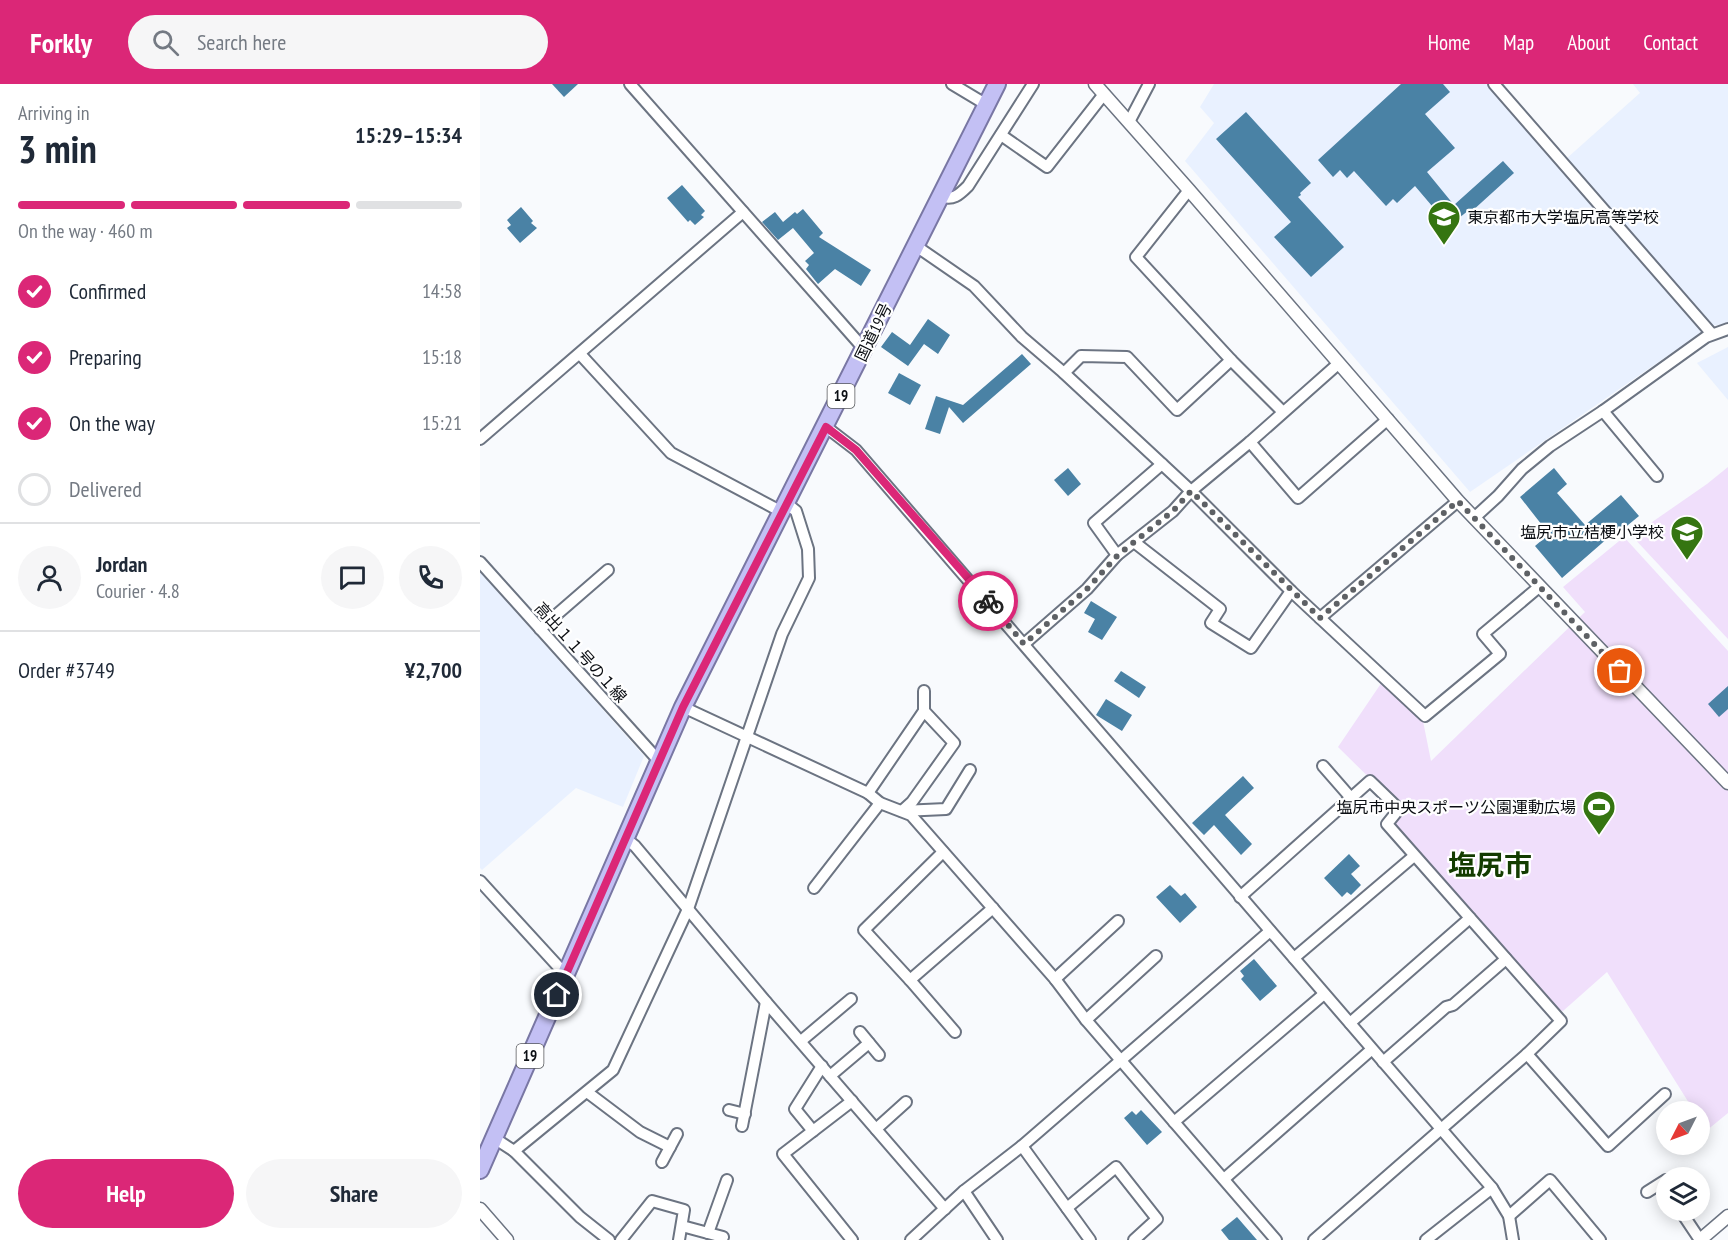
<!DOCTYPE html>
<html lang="en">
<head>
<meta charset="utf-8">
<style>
  :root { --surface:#fff; --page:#f6f6f7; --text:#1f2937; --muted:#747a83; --line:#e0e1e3; --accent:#db2777 }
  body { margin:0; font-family:"PT Sans Narrow","Noto Sans JP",sans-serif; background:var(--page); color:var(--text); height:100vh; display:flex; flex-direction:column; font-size:22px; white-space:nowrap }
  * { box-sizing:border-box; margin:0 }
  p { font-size:20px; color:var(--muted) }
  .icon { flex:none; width:33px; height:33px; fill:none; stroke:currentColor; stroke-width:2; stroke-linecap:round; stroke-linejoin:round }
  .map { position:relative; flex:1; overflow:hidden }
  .panel { display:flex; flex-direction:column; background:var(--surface); width:480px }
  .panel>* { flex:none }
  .needle { width:39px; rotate:228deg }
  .fabs { position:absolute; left:1176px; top:1017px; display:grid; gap:12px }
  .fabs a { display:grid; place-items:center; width:54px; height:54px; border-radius:50%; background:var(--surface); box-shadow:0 3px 15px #0003; font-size:30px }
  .pin { position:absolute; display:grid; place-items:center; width:51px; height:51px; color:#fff; margin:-26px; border:3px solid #fff; border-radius:50%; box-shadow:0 2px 6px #0007 }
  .courier { position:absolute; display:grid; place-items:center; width:60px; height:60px; margin:-30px; border:4px solid #db2777; border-radius:50%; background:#fff; color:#222; box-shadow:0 2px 8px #0007 }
  .overview em { font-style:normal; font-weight:800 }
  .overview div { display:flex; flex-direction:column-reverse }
  .overview { display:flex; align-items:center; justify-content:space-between; height:102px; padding:0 18px }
  h1 { font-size:39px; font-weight:800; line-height:45px }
  .bar { display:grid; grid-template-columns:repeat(4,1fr); gap:9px 6px; align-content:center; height:72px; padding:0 18px }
  .bar i { height:8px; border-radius:4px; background:var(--line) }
  .bar .current { background:var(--accent) }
  .bar p { grid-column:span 4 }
  .line { display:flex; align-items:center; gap:15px; padding:0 18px; border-top:2px solid var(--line) }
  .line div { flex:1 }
  .round { display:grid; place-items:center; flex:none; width:63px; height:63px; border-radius:32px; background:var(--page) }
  ol { padding:0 18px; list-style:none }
  li { display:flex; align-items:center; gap:18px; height:66px }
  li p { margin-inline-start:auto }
  li .icon { padding:6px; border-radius:50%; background:var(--accent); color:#fff; stroke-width:4 }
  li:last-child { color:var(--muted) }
  li i { width:33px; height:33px; border:3px solid var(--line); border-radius:50% }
  .action { display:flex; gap:12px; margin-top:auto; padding:12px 18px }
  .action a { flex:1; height:69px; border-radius:36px; background:var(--accent); color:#fff; font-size:24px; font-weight:800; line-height:69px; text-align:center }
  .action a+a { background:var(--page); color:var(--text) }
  header { display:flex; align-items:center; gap:36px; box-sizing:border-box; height:84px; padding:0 30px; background:var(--accent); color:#fff }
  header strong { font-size:28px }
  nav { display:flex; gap:33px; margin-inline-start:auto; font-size:21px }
  .search { width:420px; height:54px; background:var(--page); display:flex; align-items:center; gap:15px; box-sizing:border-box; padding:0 21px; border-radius:33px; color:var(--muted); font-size:22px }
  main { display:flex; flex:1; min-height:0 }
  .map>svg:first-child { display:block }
  .built { fill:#e9f1ff }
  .green { fill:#f0dffb }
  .building { fill:#4a82a5 }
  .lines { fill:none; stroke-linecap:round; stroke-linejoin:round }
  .minor-casing { stroke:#6c7482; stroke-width:14 }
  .tertiary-casing { stroke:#6c7482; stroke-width:15 }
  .trunk-casing { stroke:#7977a4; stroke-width:20 }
  .minor { stroke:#fff; stroke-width:10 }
  .tertiary { stroke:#fff; stroke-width:12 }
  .trunk { stroke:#c3c0f4; stroke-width:16 }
  .done { stroke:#5e6165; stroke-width:6; stroke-dasharray:0 10.8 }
  .route { stroke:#db2777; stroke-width:8 }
  .labels { text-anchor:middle; stroke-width:4.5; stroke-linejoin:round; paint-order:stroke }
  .shield { fill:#fff; stroke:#54565a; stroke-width:1.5 }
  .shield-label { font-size:15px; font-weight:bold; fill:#0b0e13 }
  .poi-label { font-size:16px; fill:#0b0e13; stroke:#fff; text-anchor:end }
  .street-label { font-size:16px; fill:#0b0e13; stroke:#fff }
  .town-label { font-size:28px; font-weight:bold; fill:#133c00; stroke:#fff }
</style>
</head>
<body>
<header>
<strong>Forkly</strong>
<div class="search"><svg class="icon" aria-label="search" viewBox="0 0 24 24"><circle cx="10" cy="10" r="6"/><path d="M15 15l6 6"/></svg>Search here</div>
<nav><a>Home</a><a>Map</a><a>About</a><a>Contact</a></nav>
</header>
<main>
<section class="panel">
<div class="overview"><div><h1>3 min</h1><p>Arriving in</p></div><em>15:29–15:34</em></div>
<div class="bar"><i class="current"></i><i class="current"></i><i class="current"></i><i></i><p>On the way · 460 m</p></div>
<ol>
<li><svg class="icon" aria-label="check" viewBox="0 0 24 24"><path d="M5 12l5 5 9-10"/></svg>Confirmed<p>14:58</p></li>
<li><svg class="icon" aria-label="check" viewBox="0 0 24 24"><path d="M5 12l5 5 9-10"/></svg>Preparing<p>15:18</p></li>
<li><svg class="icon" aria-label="check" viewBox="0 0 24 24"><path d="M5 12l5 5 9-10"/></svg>On the way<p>15:21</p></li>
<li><i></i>Delivered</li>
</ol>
<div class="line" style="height:108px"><a class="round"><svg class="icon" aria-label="person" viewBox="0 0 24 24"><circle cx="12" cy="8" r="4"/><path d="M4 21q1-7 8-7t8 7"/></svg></a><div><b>Jordan</b><p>Courier · 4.8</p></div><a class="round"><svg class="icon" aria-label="chat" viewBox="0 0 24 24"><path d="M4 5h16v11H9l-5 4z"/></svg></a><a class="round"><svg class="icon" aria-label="phone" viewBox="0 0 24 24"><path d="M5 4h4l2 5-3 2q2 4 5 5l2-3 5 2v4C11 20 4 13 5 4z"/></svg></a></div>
<div class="line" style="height:78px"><div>Order #3749</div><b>¥2,700</b></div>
<div class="action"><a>Help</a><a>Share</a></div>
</section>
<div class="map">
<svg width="1248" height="1156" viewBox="0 0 1248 1156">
  <rect width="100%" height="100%" fill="#f8fafd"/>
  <g class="built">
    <path d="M734 0H1008L1222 244V248L990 408 705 77 734 39 720 23Z"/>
    <path d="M1153 0H1248V240L1230 242 1086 75 1160 9Z"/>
    <path d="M1248 263V316L1217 279Z"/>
    <path d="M0 488 164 672 143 723 96 704 2 786 0 784Z"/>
  </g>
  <g class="green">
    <path d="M1248 383V555L1152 452 1227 400Z"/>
    <path d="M1144 453 1248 567V1029L1226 1047 1220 1037V1028L1214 1027 1127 888 1083 927 1075 925 913 743 924 728 858 663 902 598 943 637 951 677 1105 528 1083 503Z"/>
  </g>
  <g class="building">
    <path d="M72 0H98L84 13Z"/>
    <path d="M921 0H963L970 8 945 30 975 64 947 88 974 121 1023 77 1034 89 991 128 989 126 969 142 935 102 917 119 913 115 906 122 874 87 867 94 860 86 853 93 838 76Z"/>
    <path d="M766 28 831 99 820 109 821 111 818 113 864 163 831 193 794 153 811 138 736 55Z"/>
    <path d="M202 101 225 127 221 131 224 133 215 141 210 136 208 138 187 114Z"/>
    <path d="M41 123 53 137 51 139 57 144 40 159 27 144 31 141 27 136Z"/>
    <path d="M323 125 343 149 339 153 391 186 381 202 355 185 338 200 326 185 329 181 325 177 334 169 313 144 298 156 282 138 295 128 303 138 315 128 317 130Z"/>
    <path d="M448 235 470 251 458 270 444 260 428 282 401 263 412 248 430 261Z"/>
    <path d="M542 270 551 280 483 339 469 323 460 350 445 345 456 312 483 321Z"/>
    <path d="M419 289 441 301 430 321 408 309Z"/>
    <path d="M588 384 601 400 588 412 574 396Z"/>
    <path d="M1074 384 1087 400 1077 409 1105 441 1141 411 1159 432 1131 455 1129 453 1082 494 1055 462 1069 450 1040 413Z"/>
    <path d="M611 517 637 533 622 556 608 548 615 535 604 529Z"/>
    <path d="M641 587 666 603 659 614 634 597Z"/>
    <path d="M1248 602V625L1239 633 1228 620Z"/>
    <path d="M626 615 652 631 642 647 616 631Z"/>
    <path d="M763 692 774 704 745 731 772 760 761 771 734 741 724 751 712 739Z"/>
    <path d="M869 770 880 782 871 790 881 801 871 811 867 808 862 813 844 794Z"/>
    <path d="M690 801 701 812 705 809 717 823 700 839 676 813Z"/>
    <path d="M774 875 797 902 780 917 761 895 764 892 760 887Z"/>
    <path d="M661 1026 682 1048 667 1061 644 1034 652 1027 656 1031Z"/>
    <path d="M757 1133 777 1156H749L741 1146Z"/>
  </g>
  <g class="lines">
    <g class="minor-casing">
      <g id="minor">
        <path d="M150 0 385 266"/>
        <path d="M472 0 507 21"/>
        <path d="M1014 0 1232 250"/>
        <path d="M649 38 669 0"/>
        <path d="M521 51 567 83 624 10"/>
        <path d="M709 106 656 173 751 276 803 328"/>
        <path d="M460 112C473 117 479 111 488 102L553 0"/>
        <path d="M436 162 494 202 542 253 584 289 711 407 811 507 945 632 1020 570 1003 550 1059 503"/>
        <path d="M100 270 191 369 302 428"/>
        <path d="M584 289 601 272 647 273 697 326 751 276"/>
        <path d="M1123 327 1177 392"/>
        <path d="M346 343 376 366 1012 1104 1029 1132 1033 1156"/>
        <path d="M0 355 263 128"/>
        <path d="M770 358 818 414 908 335"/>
        <path d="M994 434 1018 412 1042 385 1070 362 1123 327 1226 253 1248 245"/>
        <path d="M654 458 740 525 731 539 771 564 811 507"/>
        <path d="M637 471 614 439 682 380"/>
        <path d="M0 478 179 677"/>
        <path d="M840 534 978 417"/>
        <path d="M60 545 128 486"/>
        <path d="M544 560 607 505 637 471 693 427 711 407 770 358 858 280"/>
        <path d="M444 607V627"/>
        <path d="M203 623 388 709 400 719 431 731 575 895 606 936 796 1156"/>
        <path d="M843 682 871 714"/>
        <path d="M388 709 444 627 474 659 432 718 422 727"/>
        <path d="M422 727 466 725 490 686"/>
        <path d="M145 754 155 762 286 918 465 1125"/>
        <path d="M463 768 384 846 430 896 475 948"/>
        <path d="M0 797 86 891"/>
        <path d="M334 804 400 719"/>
        <path d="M760 813 890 697 919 725 907 740 1081 937 1047 970 834 1156"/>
        <path d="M814 874 934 772"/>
        <path d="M575 895 638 837"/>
        <path d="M430 896 513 824"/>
        <path d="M606 936 676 872"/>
        <path d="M870 939 990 834"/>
        <path d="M380 948 399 971"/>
        <path d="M321 957 371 915"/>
        <path d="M1047 970 1128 1062 1185 1010"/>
        <path d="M903 978 966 923 973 921 1026 875"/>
        <path d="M350 992 389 959"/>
        <path d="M107 1008 160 1048 190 1063"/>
        <path d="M249 1026 265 1030"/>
        <path d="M694 1038 844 910"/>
        <path d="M262 1042 286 918"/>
        <path d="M396 1045 426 1018"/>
        <path d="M333 1047 315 1025 342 982"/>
        <path d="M14 1054 34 1067 100 1133 129 1156"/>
        <path d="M542 1062 610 1156"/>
        <path d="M34 1067 133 986 208 825 302 550 329 494 328 465 316 427 306 419"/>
        <path d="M182 1078 197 1050"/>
        <path d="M744 1095 891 966"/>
        <path d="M484 1107 517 1156"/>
        <path d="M1167 1108 1186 1096"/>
        <path d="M587 1124 636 1083 677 1135 654 1156"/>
        <path d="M1200 1126 1220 1156"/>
        <path d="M1029 1132 1070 1096 1120 1156"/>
        <path d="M202 1142 243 1153"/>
        <path d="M228 1149 247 1096"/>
        <path d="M141 1156 172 1117 204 1126 199 1156"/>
        <path d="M372 1156 303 1070 372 1017"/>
        <path d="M431 1156 484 1107 542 1062 790 847"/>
        <path d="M946 1156 1012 1104"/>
      </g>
    </g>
    <g class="tertiary-casing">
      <g id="tertiary">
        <path d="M615 0 709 106 978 417 1248 699"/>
        <path d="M0 1125 27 1156"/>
        <path d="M1220 1156 1248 1132"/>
      </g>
    </g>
    <g class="trunk-casing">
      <path id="trunk" d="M0 1086 203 623 517 0"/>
    </g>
    <use href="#minor" class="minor"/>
    <use href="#tertiary" class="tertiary"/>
    <use href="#trunk" class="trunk"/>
  </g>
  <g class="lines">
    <path class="done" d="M508 517 544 560 607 505 638 471 693 427 711 407 840 534 978 417 1140 587"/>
    <path class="route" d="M77 911 203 623 346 343 376 366 508 517"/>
  </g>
  <defs>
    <g id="school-pin" transform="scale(1.725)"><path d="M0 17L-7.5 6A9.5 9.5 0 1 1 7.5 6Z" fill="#357511" stroke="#fff"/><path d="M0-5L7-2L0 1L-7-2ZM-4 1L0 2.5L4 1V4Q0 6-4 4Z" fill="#fff"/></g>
    <g id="stadium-pin" transform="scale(1.725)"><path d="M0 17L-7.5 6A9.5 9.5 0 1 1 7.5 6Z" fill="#357511" stroke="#fff"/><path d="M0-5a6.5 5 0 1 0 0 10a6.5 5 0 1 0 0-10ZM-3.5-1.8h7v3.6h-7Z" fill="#fff"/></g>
  </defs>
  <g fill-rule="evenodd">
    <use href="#school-pin" x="964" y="133"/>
    <use href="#school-pin" x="1207" y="448"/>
    <use href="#stadium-pin" x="1119" y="723"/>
  </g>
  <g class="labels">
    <g class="shield">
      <rect x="347.5" y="300" width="27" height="24" rx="4.5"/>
      <rect x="36.5" y="960" width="27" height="24" rx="4.5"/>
    </g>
    <g class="shield-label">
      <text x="361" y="317">19</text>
      <text x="50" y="977">19</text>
    </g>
    <g class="poi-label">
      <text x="987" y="139" text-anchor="start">東京都市大学塩尻高等学校</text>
      <text x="1184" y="454">塩尻市立桔梗小学校</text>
      <text x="1096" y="729">塩尻市中央スポーツ公園運動広場</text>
    </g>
    <g class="street-label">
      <text transform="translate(393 248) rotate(-64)" y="6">国道19号</text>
      <text transform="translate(101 568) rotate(48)" y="6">高出１１号の１線</text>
    </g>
    <g class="town-label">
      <text x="1010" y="791">塩尻市</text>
    </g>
  </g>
</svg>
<div class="fabs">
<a><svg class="needle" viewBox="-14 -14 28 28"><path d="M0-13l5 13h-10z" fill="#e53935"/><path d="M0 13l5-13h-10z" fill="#747a83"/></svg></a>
<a><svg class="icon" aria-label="layers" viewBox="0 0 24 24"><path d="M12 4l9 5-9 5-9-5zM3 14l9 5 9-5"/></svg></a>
</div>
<div class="pin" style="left:1140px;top:587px;background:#ea580c"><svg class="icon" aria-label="bag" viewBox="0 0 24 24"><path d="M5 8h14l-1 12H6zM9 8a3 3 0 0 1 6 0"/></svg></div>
<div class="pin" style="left:77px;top:911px;background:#1f2937"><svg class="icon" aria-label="home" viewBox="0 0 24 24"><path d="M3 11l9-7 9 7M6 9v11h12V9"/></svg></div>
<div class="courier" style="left:508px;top:517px"><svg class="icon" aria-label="bike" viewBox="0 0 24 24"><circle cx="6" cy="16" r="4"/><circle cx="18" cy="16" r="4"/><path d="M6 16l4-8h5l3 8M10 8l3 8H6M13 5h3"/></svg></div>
</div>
</main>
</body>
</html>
